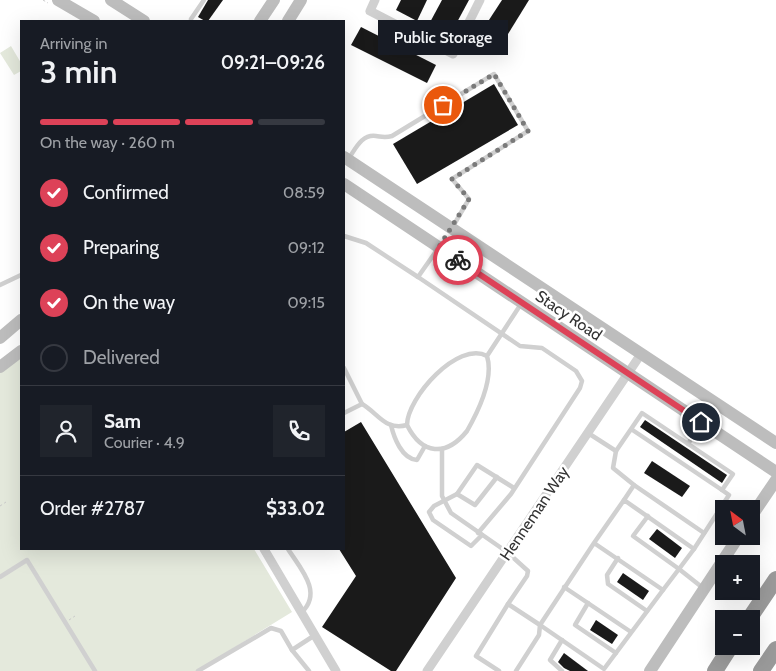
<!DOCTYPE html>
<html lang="en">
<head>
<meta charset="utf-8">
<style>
  :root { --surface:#171b24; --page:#20242c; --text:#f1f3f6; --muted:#9ea1a6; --line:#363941; --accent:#dd4258 }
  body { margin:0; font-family:Cabin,sans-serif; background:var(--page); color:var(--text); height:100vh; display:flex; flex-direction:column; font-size:19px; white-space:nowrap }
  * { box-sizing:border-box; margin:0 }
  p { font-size:16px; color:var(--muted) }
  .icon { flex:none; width:28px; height:28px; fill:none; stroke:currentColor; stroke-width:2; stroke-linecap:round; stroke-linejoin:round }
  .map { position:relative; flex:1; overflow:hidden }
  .drawer { position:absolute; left:20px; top:20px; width:325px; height:530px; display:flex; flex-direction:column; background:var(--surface); border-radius:0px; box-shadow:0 5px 20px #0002 }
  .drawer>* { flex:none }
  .needle { width:32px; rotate:328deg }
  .fabs { position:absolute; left:715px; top:500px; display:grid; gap:10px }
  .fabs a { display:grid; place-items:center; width:45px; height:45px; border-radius:0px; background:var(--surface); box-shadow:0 5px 20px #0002; font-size:25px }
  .pin { position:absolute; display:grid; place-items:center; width:42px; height:42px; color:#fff; margin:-21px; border:2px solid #fff; border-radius:50%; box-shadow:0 1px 5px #0007 }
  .courier { position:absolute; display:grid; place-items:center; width:50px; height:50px; margin:-25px; border:4px solid #dd4258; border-radius:50%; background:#fff; color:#222; box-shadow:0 1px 6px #0007 }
  .bubble { position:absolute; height:35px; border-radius:0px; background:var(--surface); box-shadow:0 5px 20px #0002; font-size:16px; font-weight:600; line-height:35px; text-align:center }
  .head em { font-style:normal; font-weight:600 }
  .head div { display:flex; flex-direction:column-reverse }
  .head { display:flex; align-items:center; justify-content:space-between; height:85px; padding:0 20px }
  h1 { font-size:32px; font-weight:600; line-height:38px }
  .bar { display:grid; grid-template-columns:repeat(4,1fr); gap:8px 5px; align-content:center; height:60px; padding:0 20px }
  .bar i { height:6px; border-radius:4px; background:var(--line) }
  .bar .selected { background:var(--accent) }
  .bar p { grid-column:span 4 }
  .line { display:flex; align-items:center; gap:12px; padding:0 20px; border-top:1px solid var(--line) }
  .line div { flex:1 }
  .round { display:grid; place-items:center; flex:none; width:52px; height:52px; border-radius:0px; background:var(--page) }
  ol { padding:0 20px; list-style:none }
  li { display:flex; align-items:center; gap:15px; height:55px }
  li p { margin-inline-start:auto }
  li .icon { padding:5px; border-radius:50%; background:var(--accent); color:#fff; stroke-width:4 }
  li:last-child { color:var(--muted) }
  li i { width:28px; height:28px; border:2px solid var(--line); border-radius:50% }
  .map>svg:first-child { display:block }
  .green { fill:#e4e9dc }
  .building { fill:#1a1a1a }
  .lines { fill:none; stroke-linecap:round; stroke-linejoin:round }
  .path { stroke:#cacaca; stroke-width:1; stroke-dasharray:2.5 2.5; stroke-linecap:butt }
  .lane { stroke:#d0d0d0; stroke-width:4.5 }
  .street { stroke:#d0d0d0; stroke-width:9 }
  .secondary { stroke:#bdbdbd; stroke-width:12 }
  .highway { stroke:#9a9a9a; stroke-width:16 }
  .done { stroke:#7a7a7a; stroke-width:5; stroke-dasharray:0 9 }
  .route { stroke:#dd4258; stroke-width:6 }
  .labels { text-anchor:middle; stroke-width:5; stroke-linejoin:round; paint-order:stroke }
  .street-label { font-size:16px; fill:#333; stroke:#fff }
</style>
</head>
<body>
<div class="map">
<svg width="776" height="671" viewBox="0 0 776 671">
  <rect width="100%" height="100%" fill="#fff"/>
  <g class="green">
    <path d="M11 46 21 63V71L14 75 0 53Z"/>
    <path d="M21 356V549H254L292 612 196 671H0V372Z"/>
  </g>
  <g class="building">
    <path d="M208 0H223L208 21H205L198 17Z"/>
    <path d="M401 0H427L417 21 396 10Z"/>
    <path d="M442 0H469L449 37 428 26Z"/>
    <path d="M502 0H529L508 34 487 23Z"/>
    <path d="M361 27 436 65 427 83 351 45Z"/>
    <path d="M494 84 518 125 417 184 393 144Z"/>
    <path d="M645 420 727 475 722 483 640 427Z"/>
    <path d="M361 422 456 578 396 671H391L322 627 356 576 339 549H344V432Z"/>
    <path d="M652 461 690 486 682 497 644 473Z"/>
    <path d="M657 529 682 548 675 558 649 539Z"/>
    <path d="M623 573 649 591 643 600 617 582Z"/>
    <path d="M596 620 618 635 612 644 590 630Z"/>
    <path d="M564 653 588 671H570L564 668 558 662Z"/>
  </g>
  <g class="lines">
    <g class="path">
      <path d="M43 0 48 3"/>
      <path d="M0 506 6 502"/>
      <path d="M69 620 75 616"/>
    </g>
    <g class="lane">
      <path d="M191 19 204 0"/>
      <path d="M349 158C356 148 362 134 376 136 383 137 385 138 392 136L494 74 528 131 452 179 469 199 452 228"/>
      <path d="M344 236 366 243 418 277"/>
      <path d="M439 247 418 277 520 346 542 348 576 371 582 381 580 388 511 494 478 533"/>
      <path d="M0 285 21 275"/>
      <path d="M487 356C458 340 407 398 407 425 422 455 446 457 467 431 479 410 494 379 487 356L521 304"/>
      <path d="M344 368 362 404"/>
      <path d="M344 413 362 404C378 413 385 431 407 425"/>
      <path d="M391 425C394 438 402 459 417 460L425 446"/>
      <path d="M588 433 616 451 642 413 733 474 722 490 631 429"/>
      <path d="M688 444 700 424"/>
      <path d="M442 449V496L451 513 507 552 528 571 527 576 508 604"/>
      <path d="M616 451 613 468 634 485"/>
      <path d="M457 494 475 505 497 477"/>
      <path d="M624 500 634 485 704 533"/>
      <path d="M648 516 633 536 679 569 663 590"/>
      <path d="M482 535 471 546 433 520 429 512 434 506 457 494 477 465 514 488"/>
      <path d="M594 543 540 625 604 669 663 590 594 543 624 500 694 549 679 569 703 588"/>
      <path d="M288 549C300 568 323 592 302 612"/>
      <path d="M694 549 729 495 722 490"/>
      <path d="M618 558 607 575 608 584 647 611"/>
      <path d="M0 577 27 560 95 671"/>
      <path d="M564 587 631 632"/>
      <path d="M588 603 575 625 616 653"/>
      <path d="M562 640 550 660 562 671"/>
      <path d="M198 671 271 628 281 631 292 650"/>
      <path d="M309 671 292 650 315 635"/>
      <path d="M499 671 476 656 508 604 540 625 539 635 516 671"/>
    </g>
    <g class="street">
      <path d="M375 0 370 11 453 54 480 0"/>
      <path d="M264 549 336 671"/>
      <path d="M427 671 641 354"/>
    </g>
    <g class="secondary">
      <path d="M58 0 94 21"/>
      <path d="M111 0 144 21"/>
      <path d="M260 21 274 0"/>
      <path d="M288 21 301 0"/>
      <path d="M344 157 776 443"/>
      <path d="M344 184 776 472"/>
      <path d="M0 338 21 320"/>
      <path d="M0 367 21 351"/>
      <path d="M751 517 776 480"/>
      <path d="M650 671 739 536"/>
    </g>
    <g class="highway">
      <path d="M749 619 776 579"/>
      <path d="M715 671 731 646"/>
      <path d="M761 671 776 649"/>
    </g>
  </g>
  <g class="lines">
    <path class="done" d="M443 105 494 74 528 131 452 179 469 199 439 247 458 260"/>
    <path class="route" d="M458 260 701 422"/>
  </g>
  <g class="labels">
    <g class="street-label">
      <text transform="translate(569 315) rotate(34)" y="6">Stacy Road</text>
      <text transform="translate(534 513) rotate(-56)" y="6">Henneman Way</text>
    </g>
  </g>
</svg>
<div class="fabs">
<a><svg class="needle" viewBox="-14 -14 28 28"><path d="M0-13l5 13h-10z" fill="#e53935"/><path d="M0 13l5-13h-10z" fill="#9ea1a6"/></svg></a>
<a>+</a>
<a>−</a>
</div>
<div class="pin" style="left:443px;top:105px;background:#ea580c"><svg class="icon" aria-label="bag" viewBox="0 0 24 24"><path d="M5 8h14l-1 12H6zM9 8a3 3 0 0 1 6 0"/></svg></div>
<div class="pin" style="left:701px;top:422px;background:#1f2937"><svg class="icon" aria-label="home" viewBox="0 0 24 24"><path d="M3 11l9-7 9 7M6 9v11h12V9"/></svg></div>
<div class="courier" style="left:458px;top:260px"><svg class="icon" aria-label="bike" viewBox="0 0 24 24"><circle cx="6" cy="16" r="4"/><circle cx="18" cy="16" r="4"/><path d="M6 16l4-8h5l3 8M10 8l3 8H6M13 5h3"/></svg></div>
<div class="bubble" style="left:378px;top:20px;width:130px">Public Storage</div>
<section class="drawer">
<div class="head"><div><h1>3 min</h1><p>Arriving in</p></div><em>09:21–09:26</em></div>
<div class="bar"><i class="selected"></i><i class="selected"></i><i class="selected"></i><i></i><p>On the way · 260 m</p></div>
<ol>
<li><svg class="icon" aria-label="check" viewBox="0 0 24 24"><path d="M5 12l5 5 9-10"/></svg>Confirmed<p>08:59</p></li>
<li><svg class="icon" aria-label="check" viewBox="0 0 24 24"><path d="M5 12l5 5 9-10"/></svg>Preparing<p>09:12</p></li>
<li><svg class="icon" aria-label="check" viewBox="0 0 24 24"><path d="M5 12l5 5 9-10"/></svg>On the way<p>09:15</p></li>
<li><i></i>Delivered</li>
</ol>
<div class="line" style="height:90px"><a class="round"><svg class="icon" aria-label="person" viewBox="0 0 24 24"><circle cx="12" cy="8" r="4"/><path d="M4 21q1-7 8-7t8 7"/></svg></a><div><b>Sam</b><p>Courier · 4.9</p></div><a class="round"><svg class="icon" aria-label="phone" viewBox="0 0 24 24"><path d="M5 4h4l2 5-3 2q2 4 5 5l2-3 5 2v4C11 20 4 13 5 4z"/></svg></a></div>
<div class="line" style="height:65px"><div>Order #2787</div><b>$33.02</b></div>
</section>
</div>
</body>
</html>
